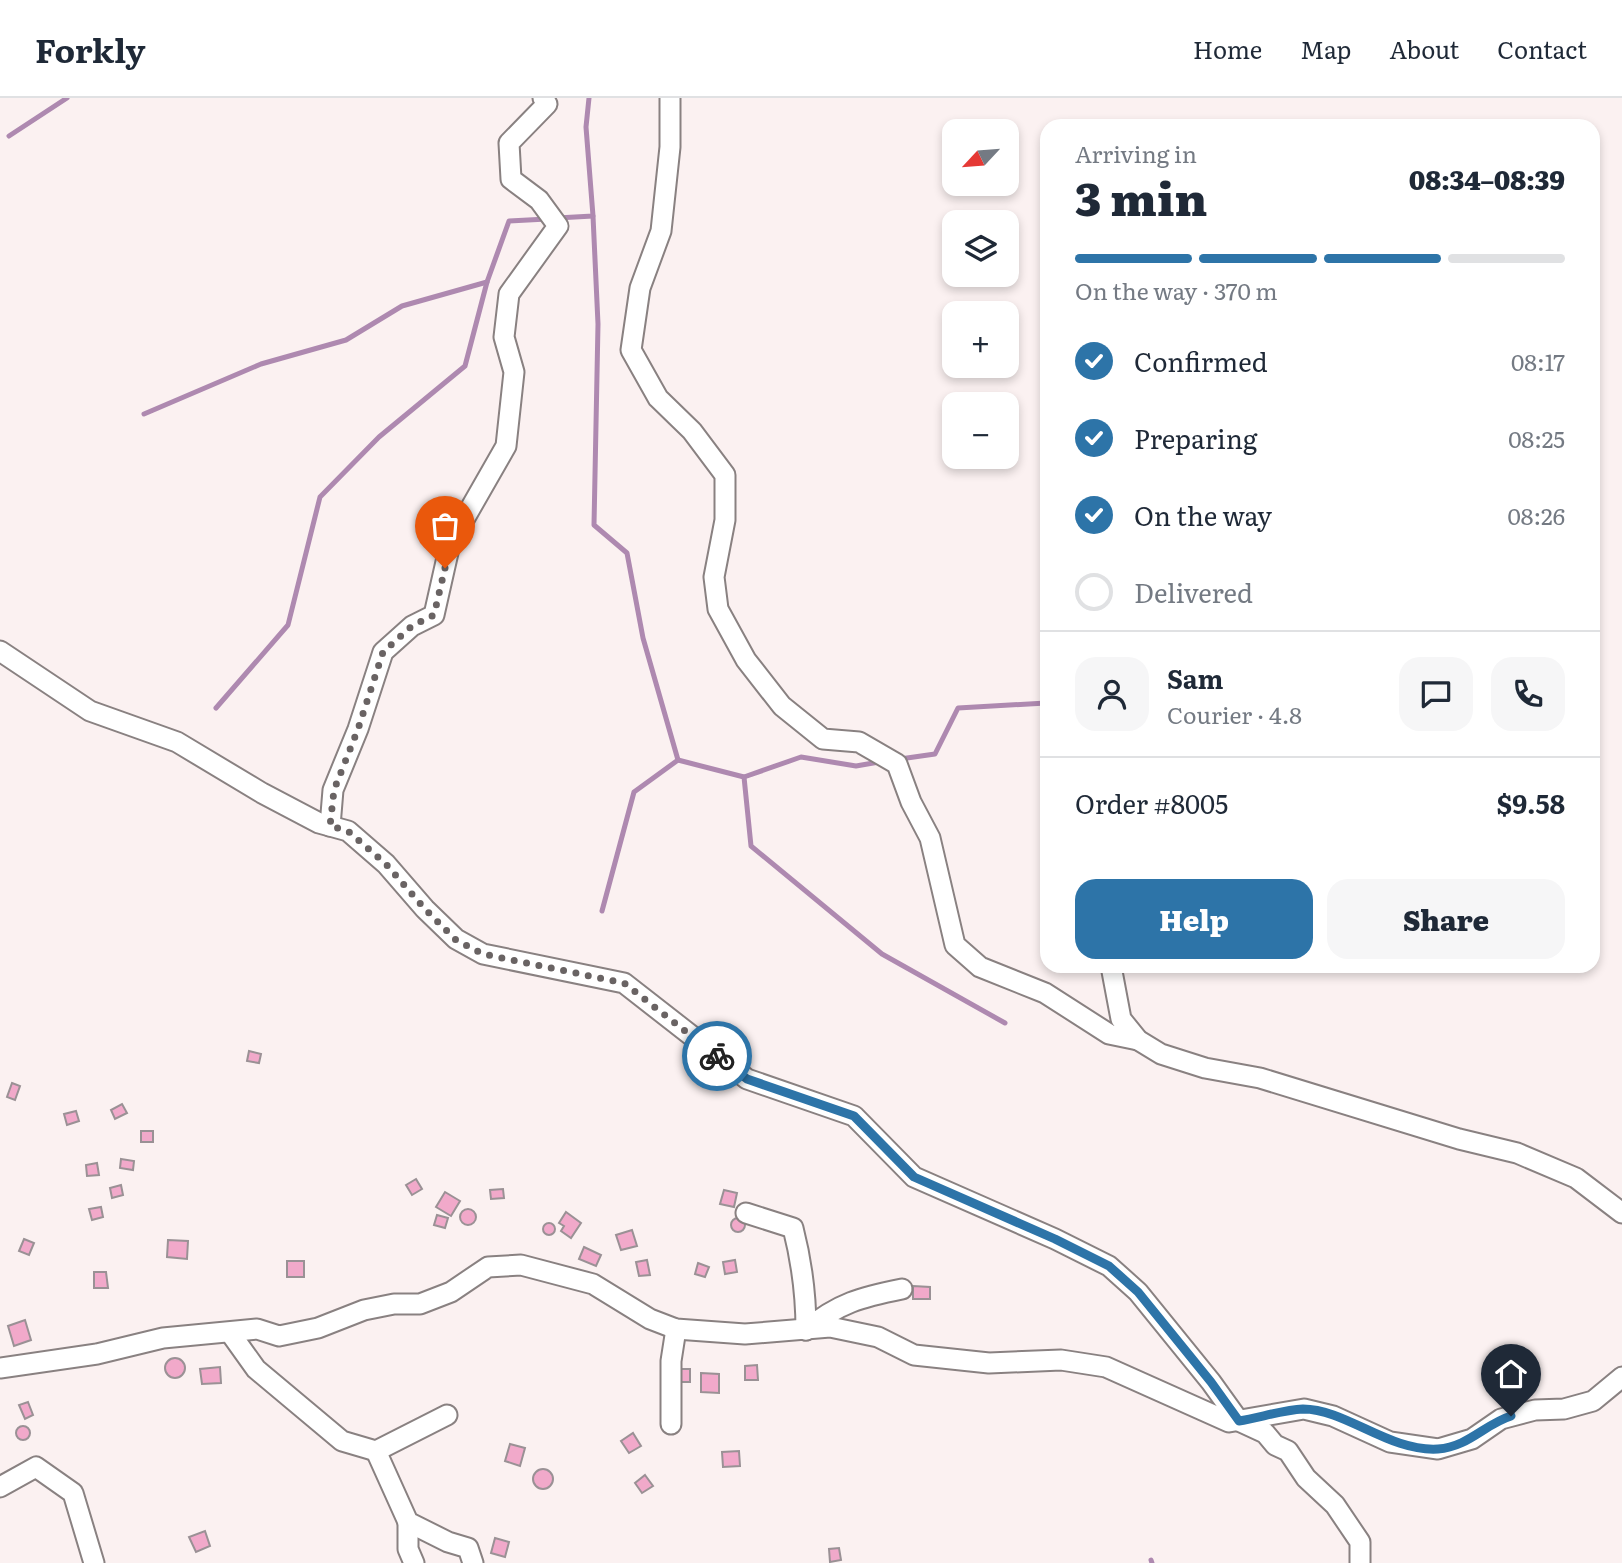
<!DOCTYPE html>
<html lang="en">
<head>
<meta charset="utf-8">
<style>
  :root { --surface:#fff; --page:#f6f6f7; --text:#1f2937; --muted:#747a83; --line:#e0e1e3; --accent:#2d74a8 }
  body { margin:0; font-family:Literata,serif; background:var(--page); color:var(--text); height:100vh; display:flex; flex-direction:column; font-size:26px; white-space:nowrap }
  * { box-sizing:border-box; margin:0 }
  p { font-size:23px; color:var(--muted) }
  .icon { flex:none; width:38px; height:38px; fill:none; stroke:currentColor; stroke-width:2; stroke-linecap:round; stroke-linejoin:round }
  .map { position:relative; flex:1; overflow:hidden }
  .sheet { position:absolute; left:1040px; top:21px; width:560px; height:854px; display:flex; flex-direction:column; background:var(--surface); border-radius:21px; box-shadow:0 4px 10px #0003 }
  .sheet>* { flex:none }
  .needle { width:46px; rotate:244deg }
  .tools { position:absolute; left:942px; top:21px; display:grid; gap:14px }
  .tools a { display:grid; place-items:center; width:77px; height:77px; border-radius:14px; background:var(--surface); box-shadow:0 4px 10px #0003; font-size:35px }
  .pin { position:absolute; display:grid; place-items:center; width:60px; height:60px; color:#fff; margin:-72px -30px; border-radius:50% 50% 50% 0; rotate:-45deg; box-shadow:0 0 7px #0007 }
  .pin .icon { rotate:45deg }
  .courier { position:absolute; display:grid; place-items:center; width:70px; height:70px; margin:-35px; border:5px solid #2d74a8; border-radius:50%; background:#fff; color:#222; box-shadow:0 2px 9px #0007 }
  .overview em { font-style:normal; font-weight:800 }
  .overview div { display:flex; flex-direction:column-reverse }
  .overview { display:flex; align-items:center; justify-content:space-between; height:119px; padding:0 35px }
  h1 { font-size:46px; font-weight:800; line-height:52px }
  .bar { display:grid; grid-template-columns:repeat(4,1fr); gap:10px 7px; align-content:center; height:84px; padding:0 35px }
  .bar i { height:9px; border-radius:5px; background:var(--line) }
  .bar .selected { background:var(--accent) }
  .bar p { grid-column:span 4 }
  .line { display:flex; align-items:center; gap:18px; padding:0 35px; border-top:2px solid var(--line) }
  .line div { flex:1 }
  .round { display:grid; place-items:center; flex:none; width:74px; height:74px; border-radius:21px; background:var(--page) }
  ol { padding:0 35px; list-style:none }
  li { display:flex; align-items:center; gap:21px; height:77px }
  li p { margin-inline-start:auto }
  li .icon { padding:7px; border-radius:50%; background:var(--accent); color:#fff; stroke-width:4 }
  li:last-child { color:var(--muted) }
  li i { width:38px; height:38px; border:4px solid var(--line); border-radius:50% }
  .button { display:flex; gap:14px; margin-top:auto; padding:14px 35px }
  .button a { flex:1; height:80px; border-radius:21px; background:var(--accent); color:#fff; font-size:28px; font-weight:800; line-height:80px; text-align:center }
  .button a+a { background:var(--page); color:var(--text) }
  header { display:flex; align-items:center; gap:42px; box-sizing:border-box; height:98px; padding:0 35px; background:var(--surface); border-bottom:2px solid var(--line) }
  header strong { font-size:33px }
  nav { display:flex; gap:38px; margin-inline-start:auto; font-size:24px }
  .map>svg:first-child { display:block }
  .lines { fill:none; stroke-linecap:round; stroke-linejoin:round }
  .stream { stroke:#ae89b0; stroke-width:5 }
  .building { fill:#f1a9ca; stroke:#9a9195; stroke-width:2 }
  .minor-casing { stroke:#898181; stroke-width:23 }
  .minor { stroke:#fff; stroke-width:19 }
  .done { stroke:#696363; stroke-width:7; stroke-dasharray:0 12.6 }
  .route { stroke:#2d74a8; stroke-width:9 }
</style>
</head>
<body>
<header>
<strong>Forkly</strong>
<nav><a>Home</a><a>Map</a><a>About</a><a>Contact</a></nav>
</header>
<div class="map">
<svg width="1622" height="1465" viewBox="0 0 1622 1465">
  <rect width="100%" height="100%" fill="#fbf1f1"/>
  <g class="lines">
    <g class="stream">
      <path d="M9 38 67 0"/>
      <path d="M593 118 598 226 594 427 627 455 643 540 678 662 634 694 602 813"/>
      <path d="M557 120 593 118 586 29 589 0"/>
      <path d="M144 316 261 266 346 242 402 208 487 184"/>
      <path d="M216 610 288 527 320 399 379 339 465 268 487 184 509 123 547 121"/>
      <path d="M900 661 935 656 958 610 1046 605"/>
      <path d="M678 662 744 679 751 748 882 856 1005 925"/>
      <path d="M744 679 801 659 856 668 879 664"/>
      <path d="M1151 1462 1152 1465"/>
    </g>
  </g>
  <g class="building">
    <path d="M249 953 261 956 259 965 247 963Z"/>
    <path d="M12 985 20 988 15 1002 7 999Z"/>
    <path d="M122 1006 127 1015 115 1021 111 1012Z"/>
    <path d="M76 1013 79 1023 67 1027 64 1016Z"/>
    <rect x="141" y="1033" width="12" height="11"/>
    <path d="M121 1061 134 1063 133 1072 120 1070Z"/>
    <path d="M97 1065 99 1077 87 1078 86 1067Z"/>
    <path d="M416 1081 422 1091 412 1097 406 1087Z"/>
    <path d="M121 1087 123 1097 112 1100 110 1090Z"/>
    <path d="M503 1091 504 1100 491 1101 490 1092Z"/>
    <path d="M724 1092 737 1095 734 1109 720 1106Z"/>
    <path d="M445 1094 460 1103 451 1118 436 1109Z"/>
    <path d="M101 1109 103 1119 92 1122 89 1111Z"/>
    <circle cx="468" cy="1119" r="8"/>
    <path d="M566 1114 581 1125 571 1140 561 1133 564 1128 559 1125Z"/>
    <path d="M437 1117 448 1120 445 1130 434 1127Z"/>
    <circle cx="738" cy="1127" r="7"/>
    <circle cx="549" cy="1131" r="6"/>
    <path d="M632 1132 637 1148 621 1152 616 1137Z"/>
    <path d="M24 1141 34 1145 29 1157 19 1153Z"/>
    <path d="M168 1142 188 1143 187 1161 167 1159Z"/>
    <path d="M584 1149 601 1157 596 1168 579 1161Z"/>
    <path d="M647 1162 650 1177 639 1178 636 1164Z"/>
    <path d="M735 1162 737 1174 725 1176 723 1164Z"/>
    <rect x="287" y="1163" width="17" height="16"/>
    <path d="M698 1165 709 1169 705 1179 695 1176Z"/>
    <path d="M94 1174H106L108 1190H94Z"/>
    <path d="M913 1188 930 1189V1201H913Z"/>
    <path d="M25 1222 31 1242 14 1248 8 1228Z"/>
    <circle cx="175" cy="1270" r="10"/>
    <path d="M757 1267 758 1282H745V1268Z"/>
    <path d="M220 1269 221 1285 202 1286 200 1271Z"/>
    <path d="M677 1271H690V1284H678Z"/>
    <path d="M701 1275 719 1276V1295L701 1294Z"/>
    <path d="M28 1304 33 1317 25 1321 19 1307Z"/>
    <circle cx="23" cy="1335" r="7"/>
    <path d="M633 1335 641 1348 629 1355 621 1343Z"/>
    <path d="M510 1346 525 1350 520 1368 505 1363Z"/>
    <path d="M739 1353 740 1368 723 1369 722 1354Z"/>
    <circle cx="543" cy="1381" r="10"/>
    <path d="M645 1377 653 1388 642 1395 635 1385Z"/>
    <path d="M205 1433 210 1448 196 1454 189 1439Z"/>
    <path d="M495 1440 509 1444 505 1459 491 1455Z"/>
    <path d="M839 1450 841 1462 830 1464 829 1451Z"/>
  </g>
  <g class="lines">
    <g class="minor-casing">
      <g id="minor">
        <path d="M670 0V49L661 133 640 190 631 252 658 300 692 333 725 377V422L714 479 718 511 746 562 782 608 823 641 859 644 897 666 911 704 930 740 955 847 980 869 1045 895 1109 936 1138 942"/>
        <path d="M0 553 90 613 177 644 262 695 319 725 348 733 386 766 425 811 456 841 483 856 624 885 747 981 854 1018 914 1079 1055 1141 1109 1168 1138 1194 1211 1284 1239 1323 1265 1335 1275 1347 1288 1353 1306 1380 1335 1407 1360 1444V1465"/>
        <path d="M330 728 333 692 358 631 383 554 412 528 434 517 450 446 506 348 514 274 504 239 509 196 558 128 539 102 511 81 509 45 547 6 543 0"/>
        <path d="M1111 868 1121 921 1138 942 1161 956 1205 970 1260 980 1459 1041 1517 1055 1576 1080 1622 1115"/>
        <path d="M746 1115 793 1130C802 1165 806 1197 806 1232"/>
        <path d="M806 1232C838 1205 862 1199 902 1191"/>
        <path d="M231 1236 256 1271 342 1343 376 1353 447 1317"/>
        <path d="M0 1270 97 1256 163 1240 257 1231 279 1238 318 1230 364 1212 394 1206H420L451 1194 488 1169 521 1167 593 1186 650 1221 676 1231 745 1236 830 1229 878 1239 914 1257 989 1265 1061 1262 1106 1269 1229 1324 1304 1311 1333 1318 1390 1344 1438 1351 1472 1341 1501 1321 1535 1312 1564 1311 1593 1303 1622 1279"/>
        <path d="M671 1326V1263L676 1231"/>
        <path d="M376 1353 408 1424 448 1444 468 1450 473 1465"/>
        <path d="M0 1389 36 1369 73 1395 94 1465"/>
        <path d="M408 1424V1451L414 1465"/>
      </g>
    </g>
    <use href="#minor" class="minor"/>
  </g>
  <g class="lines">
    <path class="done" d="M445 470 434 517 412 528 383 554 358 631 334 692 330 728 348 733 386 766 425 811 456 842 483 856 624 885 717 958"/>
    <path class="route" d="M717 958 747 981 854 1018 914 1079 1055 1141 1109 1168 1138 1194 1211 1284 1239 1323C1259 1320 1282 1312 1303 1311 1346 1311 1389 1354 1438 1351 1468 1349 1485 1326 1511 1318"/>
  </g>
</svg>
<div class="tools">
<a><svg class="needle" viewBox="-14 -14 28 28"><path d="M0-13l5 13h-10z" fill="#e53935"/><path d="M0 13l5-13h-10z" fill="#747a83"/></svg></a>
<a><svg class="icon" aria-label="layers" viewBox="0 0 24 24"><path d="M12 4l9 5-9 5-9-5zM3 14l9 5 9-5"/></svg></a>
<a>+</a>
<a>−</a>
</div>
<div class="pin" style="left:445px;top:470px;background:#ea580c"><svg class="icon" aria-label="bag" viewBox="0 0 24 24"><path d="M5 8h14l-1 12H6zM9 8a3 3 0 0 1 6 0"/></svg></div>
<div class="pin" style="left:1511px;top:1318px;background:#1f2937"><svg class="icon" aria-label="home" viewBox="0 0 24 24"><path d="M3 11l9-7 9 7M6 9v11h12V9"/></svg></div>
<div class="courier" style="left:717px;top:958px"><svg class="icon" aria-label="bike" viewBox="0 0 24 24"><circle cx="6" cy="16" r="4"/><circle cx="18" cy="16" r="4"/><path d="M6 16l4-8h5l3 8M10 8l3 8H6M13 5h3"/></svg></div>
<section class="sheet">
<div class="overview"><div><h1>3 min</h1><p>Arriving in</p></div><em>08:34–08:39</em></div>
<div class="bar"><i class="selected"></i><i class="selected"></i><i class="selected"></i><i></i><p>On the way · 370 m</p></div>
<ol>
<li><svg class="icon" aria-label="check" viewBox="0 0 24 24"><path d="M5 12l5 5 9-10"/></svg>Confirmed<p>08:17</p></li>
<li><svg class="icon" aria-label="check" viewBox="0 0 24 24"><path d="M5 12l5 5 9-10"/></svg>Preparing<p>08:25</p></li>
<li><svg class="icon" aria-label="check" viewBox="0 0 24 24"><path d="M5 12l5 5 9-10"/></svg>On the way<p>08:26</p></li>
<li><i></i>Delivered</li>
</ol>
<div class="line" style="height:126px"><a class="round"><svg class="icon" aria-label="person" viewBox="0 0 24 24"><circle cx="12" cy="8" r="4"/><path d="M4 21q1-7 8-7t8 7"/></svg></a><div><b>Sam</b><p>Courier · 4.8</p></div><a class="round"><svg class="icon" aria-label="chat" viewBox="0 0 24 24"><path d="M4 5h16v11H9l-5 4z"/></svg></a><a class="round"><svg class="icon" aria-label="phone" viewBox="0 0 24 24"><path d="M5 4h4l2 5-3 2q2 4 5 5l2-3 5 2v4C11 20 4 13 5 4z"/></svg></a></div>
<div class="line" style="height:91px"><div>Order #8005</div><b>$9.58</b></div>
<div class="button"><a>Help</a><a>Share</a></div>
</section>
</div>
</body>
</html>
